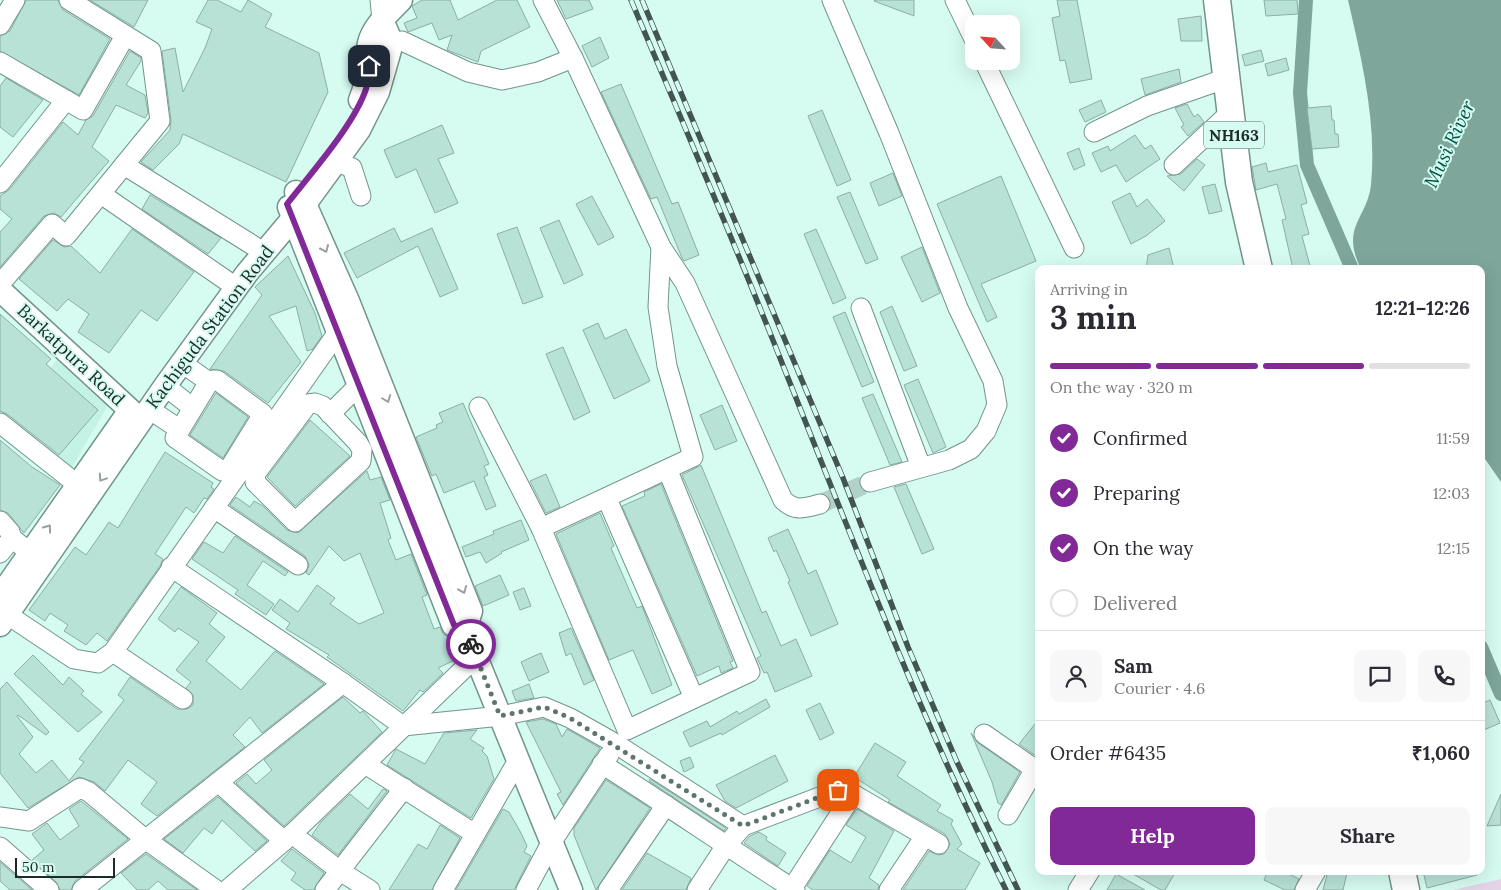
<!DOCTYPE html>
<html lang="en">
<head>
<meta charset="utf-8">
<style>
  :root { --surface:#fff; --page:#f7f7f7; --text:#2b2b33; --muted:#7c7c81; --line:#e1e1e2; --accent:#812a97 }
  body { margin:0; font-family:Lora,serif; background:var(--page); color:var(--text); height:100vh; display:flex; flex-direction:column; font-size:19px; white-space:nowrap }
  * { box-sizing:border-box; margin:0 }
  p { font-size:16px; color:var(--muted) }
  .icon { flex:none; width:28px; height:28px; fill:none; stroke:currentColor; stroke-width:2; stroke-linecap:round; stroke-linejoin:round }
  .map { position:relative; flex:1; overflow:hidden }
  .drawer { position:absolute; left:1035px; top:265px; width:450px; height:610px; display:flex; flex-direction:column; background:var(--surface); border-radius:10px; box-shadow:0 5px 20px #0002 }
  .drawer>* { flex:none }
  .needle { width:32px; rotate:296deg }
  .tools { position:absolute; left:965px; top:15px; display:grid; gap:10px }
  .tools a { display:grid; place-items:center; width:55px; height:55px; border-radius:10px; background:var(--surface); box-shadow:0 5px 20px #0002; font-size:25px }
  .scale { position:absolute; left:15px; bottom:12px; width:100px; box-sizing:border-box; padding-left:5px; border:2px solid #1d2b27; border-top:0; font-size:14px; line-height:18px; white-space:nowrap; color:#1d2b27; -webkit-text-stroke:4px #d6fbf1; paint-order:stroke }
  .pin { position:absolute; display:grid; place-items:center; width:42px; height:42px; color:#fff; margin:-21px; border-radius:10px; box-shadow:0 2px 8px #0006 }
  .courier { position:absolute; display:grid; place-items:center; width:50px; height:50px; margin:-25px; border:4px solid #812a97; border-radius:50%; background:#fff; color:#222; box-shadow:0 1px 6px #0007 }
  .headline em { font-style:normal; font-weight:700 }
  .headline div { display:flex; flex-direction:column-reverse }
  .headline { display:flex; align-items:center; justify-content:space-between; height:85px; padding:0 15px }
  h1 { font-size:32px; font-weight:700; line-height:38px }
  .bar { display:grid; grid-template-columns:repeat(4,1fr); gap:8px 5px; align-content:center; height:60px; padding:0 15px }
  .bar i { height:6px; border-radius:4px; background:var(--line) }
  .bar .on { background:var(--accent) }
  .bar p { grid-column:span 4 }
  .line { display:flex; align-items:center; gap:12px; padding:0 15px; border-top:1px solid var(--line) }
  .line div { flex:1 }
  .round { display:grid; place-items:center; flex:none; width:52px; height:52px; border-radius:10px; background:var(--page) }
  ol { padding:0 15px; list-style:none }
  li { display:flex; align-items:center; gap:15px; height:55px }
  li p { margin-inline-start:auto }
  li .icon { padding:5px; border-radius:50%; background:var(--accent); color:#fff; stroke-width:4 }
  li:last-child { color:var(--muted) }
  li i { width:28px; height:28px; border:2px solid var(--line); border-radius:50% }
  .cta { display:flex; gap:10px; margin-top:auto; padding:10px 15px }
  .cta a { flex:1; height:58px; border-radius:10px; background:var(--accent); color:#fff; font-size:20px; font-weight:700; line-height:58px; text-align:center }
  .cta a+a { background:var(--page); color:var(--text) }
  .map>svg:first-child { display:block }
  .built { fill:#c4f2e5 }
  .green { fill:#e3d4e7 }
  .water { fill:#7ea69b }
  .lines { fill:none; stroke-linecap:round; stroke-linejoin:round }
  .canal { stroke:#7ea69b; stroke-width:14 }
  .building { fill:#b9e2d7; stroke:#8baea5 }
  .minor-tunnel { stroke:#b1d1c9; stroke-width:19; stroke-dasharray:19 9; stroke-linecap:butt }
  .minor-casing { stroke:#71948b; stroke-width:21 }
  .major-casing { stroke:#71948b; stroke-width:25 }
  .highway-casing { stroke:#71948b; stroke-width:29 }
  .minor { stroke:#fff; stroke-width:19 }
  .major { stroke:#fff; stroke-width:22 }
  .highway { stroke:#fff; stroke-width:26 }
  .rail-casing { stroke:#425550; stroke-width:5.5 }
  .rail { stroke:#d6fbf1; stroke-width:4; stroke-dasharray:11; stroke-linecap:butt }
  .oneway { stroke:#99a09e }
  .done { stroke:#5e746e; stroke-width:5; stroke-dasharray:0 9 }
  .route { stroke:#812a97; stroke-width:6 }
  .labels { text-anchor:middle; stroke-width:4; stroke-linejoin:round; paint-order:stroke }
  .shield { fill:#d6fbf1; stroke:#546964; stroke-width:1 }
  .shield-label { font-size:16px; font-weight:bold; fill:#1d2b27 }
  .street-label { font-size:18px; fill:#1d2b27; stroke:#d6fbf1 }
  .water-label { font-size:19px; font-style:italic; fill:#005547; stroke:#d6fbf1 }
</style>
</head>
<body>
<div class="map">
<svg width="1501" height="890" viewBox="0 0 1501 890">
  <rect width="100%" height="100%" fill="#d6fbf1"/>
  <path class="built" d="M0 359 35 387 57 360 108 405 71 469 0 432Z"/>
  <path class="green" d="M1501 879V890H1453Z"/>
  <path class="water" d="M1348 0H1501V482L1481 453V269H1361C1340 227 1367 219 1371 185 1377 122 1362 61 1348 0Z"/>
  <g class="lines">
    <g class="canal">
      <path d="M1306 0 1300 93 1307 165 1352 269"/>
      <path d="M1481 647 1501 694"/>
    </g>
  </g>
  <g class="building">
    <path d="M26 0H58L63 10 110 39 79 95 0 51V36L10 31Z"/>
    <path d="M90 0H148L134 27Z"/>
    <path d="M208 0H217L241 12 248 0 272 14 265 27 319 53 328 92 286 182 183 134 179 144 153 170 141 162 170 130 171 120 162 51 175 48 183 92 205 48 212 29 196 22Z"/>
    <path d="M422 0H450L458 20 497 0H517L530 27 481 51 478 62 447 50 452 35 439 40 432 23 408 32 404 23 417 18 412 6Z"/>
    <path d="M557 0H589L593 9 566 19Z"/>
    <path d="M875 0H914V16L874 1Z"/>
    <path d="M1057 0H1077L1092 79 1070 83 1065 60 1060 61 1052 18 1060 16Z"/>
    <path d="M1264 0H1297L1298 14 1266 16Z"/>
    <path d="M1201 16 1202 41H1181L1178 19Z"/>
    <path d="M600 37 609 58 592 67 582 46Z"/>
    <path d="M1261 50 1264 61 1245 66 1242 55Z"/>
    <path d="M130 51 141 58V61L126 85 145 95 148 113 145 118 116 105 92 147 109 161 61 217 54 213 44 216 0 267V232L12 219 0 209V196L9 190 63 122 78 135 86 120 93 116Z"/>
    <path d="M1286 58 1289 70 1268 76 1265 64Z"/>
    <path d="M1179 69 1181 82 1145 95 1141 79Z"/>
    <path d="M6 78 43 100 13 137 0 127V86Z"/>
    <path d="M621 84 672 204 678 202 699 255 684 261 682 258 657 197 651 199 601 92Z"/>
    <path d="M1101 100 1106 112 1085 122 1079 110Z"/>
    <path d="M1187 104 1194 117 1198 114 1204 122 1188 136 1181 127 1184 125 1175 108Z"/>
    <path d="M1331 106 1332 120H1334L1335 134H1338L1339 147 1312 149 1307 108Z"/>
    <path d="M822 110 851 180 837 186 808 116Z"/>
    <path d="M442 125 454 153 438 159 458 203 435 213 416 169 396 178 384 150Z"/>
    <path d="M1135 135 1145 149 1151 145 1160 159 1126 182 1116 165 1101 172 1092 153 1108 146 1110 151Z"/>
    <path d="M1079 148 1085 165 1074 170 1067 153Z"/>
    <path d="M1197 159 1205 165 1184 191 1167 176 1181 174Z"/>
    <path d="M1266 163 1268 172 1297 165 1307 203 1301 205 1309 234 1302 236 1310 266 1293 269 1282 220 1286 219 1277 184 1256 190 1252 167Z"/>
    <path d="M893 173 902 196 879 206 870 183Z"/>
    <path d="M1001 176 1036 261 981 284 997 317 987 322 937 204Z"/>
    <path d="M1215 184 1222 211 1209 214 1202 187Z"/>
    <path d="M850 192 878 259 866 264 837 197Z"/>
    <path d="M1130 193 1137 207 1147 199 1165 221 1146 236 1131 244 1112 202Z"/>
    <path d="M150 195 221 238 208 254 142 209Z"/>
    <path d="M592 196 614 237 598 245 576 204Z"/>
    <path d="M559 220 583 275 564 284 540 228Z"/>
    <path d="M517 227 543 297 523 304 497 234Z"/>
    <path d="M394 228 401 242 432 228 458 289 440 297 418 246 357 278 344 253Z"/>
    <path d="M132 229 194 272 157 321 141 310 109 353 78 332 89 314 68 299 57 311 19 279 53 240 64 247 71 246 100 273Z"/>
    <path d="M816 229 846 298 833 304 804 234Z"/>
    <path d="M922 247 940 293 922 302 901 257Z"/>
    <path d="M1169 248 1174 269H1146L1148 255Z"/>
    <path d="M288 256 315 313 322 336 313 349 307 351 296 306 269 316 301 362 268 403 224 371 210 369 262 295 255 287Z"/>
    <path d="M892 306 917 366 904 371 880 312Z"/>
    <path d="M845 312 874 382 862 387 833 317Z"/>
    <path d="M0 314 51 359 46 364 98 410 59 455 7 414 0 411Z"/>
    <path d="M598 323 605 339 626 329 650 381 614 399 583 330Z"/>
    <path d="M563 347 590 412 574 420 546 354Z"/>
    <path d="M918 379 946 447 933 453 904 385Z"/>
    <path d="M216 393 248 417 223 458 190 435Z"/>
    <path d="M873 394 902 462 890 465 862 398Z"/>
    <path d="M463 403 489 464 484 466 488 475 484 477 496 506 486 510 474 481 444 493 436 474 432 476 416 437 437 428 436 425 443 422 439 413Z"/>
    <path d="M722 405 737 441 715 450 700 415Z"/>
    <path d="M310 420 350 456 295 506 267 477Z"/>
    <path d="M0 440 32 467 60 485 24 533 8 513 0 510Z"/>
    <path d="M165 452 213 483 211 487 214 489 207 499 204 498 194 513 186 507 155 554 163 559 160 566 107 641 97 633 86 645 64 631 68 625 50 613 45 621 29 610 75 547 86 555 109 522 118 528Z"/>
    <path d="M701 465 762 613 766 611 781 646 796 639 812 676 775 692 767 672 764 673 757 658 761 656 682 475Z"/>
    <path d="M367 471 370 480 381 477 390 500 380 503 391 538 388 540 396 560 411 554 427 595 422 597 434 629 440 627 443 634 450 638 459 658 438 668 443 673 423 692 420 690 403 711 327 657 329 655 286 629 290 623 272 610 280 599 298 612 317 585 335 598 330 604 359 624 384 613 360 553 344 561 329 546 309 575 306 573 309 565 305 556 230 505 236 497 250 507 254 501 263 506 287 530 298 533Z"/>
    <path d="M546 474 560 507 546 513 530 481Z"/>
    <path d="M661 484 733 661 730 662 733 668 721 673 719 666 697 676 622 506 645 496 644 492Z"/>
    <path d="M906 484 934 549 922 554 894 487Z"/>
    <path d="M600 513 614 546 611 548 637 608 642 606 672 685 652 694 633 650 609 660 556 534Z"/>
    <path d="M521 520 529 540 501 552 502 553 486 563 480 552 466 557 462 547 494 534 493 531Z"/>
    <path d="M788 529 808 574 816 570 838 624 811 636 788 582 790 581 776 550 774 552 768 538Z"/>
    <path d="M235 536 288 572 285 576 263 561 247 585 274 604 266 615 235 594 238 590 192 559 204 542 223 553Z"/>
    <path d="M500 575 509 595 483 606 475 586Z"/>
    <path d="M181 587 217 613 209 624 225 637 206 661 241 690 275 651 324 684 262 733 250 717 233 735 245 747 157 816 141 804 157 782 128 760 105 791 94 782 79 777 28 808 0 773V689L7 682 49 732 46 735 18 715 17 716 33 737 19 754 36 773 52 760 69 781 84 762 79 759 124 700 118 695 130 677 177 709H187L193 705V695L186 688 191 682 176 670 199 642 178 628 175 632 158 619Z"/>
    <path d="M524 588 531 606 520 610 513 592Z"/>
    <path d="M571 628 594 680 584 685 571 653 566 656 559 633Z"/>
    <path d="M541 653 549 672 529 681 521 662Z"/>
    <path d="M33 655 63 685 69 677 84 691 81 694 102 712 78 732 14 674Z"/>
    <path d="M529 684 534 698 516 701 512 691Z"/>
    <path d="M343 697 360 713 363 711 382 732 284 826 236 783 247 774 256 784 272 770 264 760Z"/>
    <path d="M766 699 770 707 722 735 721 733 690 747 683 732 707 721 710 727 737 711 739 714Z"/>
    <path d="M1490 700 1500 723 1484 730 1481 724V704Z"/>
    <path d="M820 703 834 733 820 740 806 710Z"/>
    <path d="M543 719 556 724 562 737 567 729 600 748 563 805 557 794 561 792 526 722Z"/>
    <path d="M1039 719V758L1019 744Z"/>
    <path d="M477 730 470 739 484 748 482 751 487 756 494 779 471 818 387 765 396 749 425 764 444 733Z"/>
    <path d="M971 733 978 743 1020 772 1001 805 998 803 992 782Z"/>
    <path d="M875 743 906 762 897 776 941 805 937 811 953 820 951 824 962 844 957 849 980 863 965 890H903L929 851 938 855 944 854 950 844 945 834 888 802 890 800 854 777Z"/>
    <path d="M775 755 788 781 736 808 725 801 716 785Z"/>
    <path d="M690 757 694 767 684 772 680 761Z"/>
    <path d="M650 779 726 828 724 831 649 781Z"/>
    <path d="M606 780 650 808 596 890 574 835V828Z"/>
    <path d="M383 789 387 791 338 855 312 835 321 822 350 794 368 809Z"/>
    <path d="M1501 794V825L1487 826Z"/>
    <path d="M218 797 267 841 255 851 222 820 212 834 204 828 183 853 164 839Z"/>
    <path d="M81 801 128 839 75 881 71 890H60L56 882 32 860 44 850 32 834 47 823 60 840 79 826 69 809Z"/>
    <path d="M503 809 509 812 521 833 527 846 524 852 531 856 514 890H456Z"/>
    <path d="M857 809 894 831 869 878 879 885 878 890H813L807 886 830 850 851 863 866 837 846 825Z"/>
    <path d="M440 825 460 838 432 890H389L418 844 427 849Z"/>
    <path d="M759 832 767 837 766 840 786 853 778 866 744 843 750 836Z"/>
    <path d="M292 849 324 873 314 890H305L291 880 296 873 281 861Z"/>
    <path d="M647 853 691 878 686 890H622Z"/>
    <path d="M146 854 197 890H168L158 881 148 890H137L121 873Z"/>
    <path d="M0 862 32 890H10L0 881Z"/>
    <path d="M1128 871H1176L1165 890H1161Z"/>
    <path d="M1268 871H1283L1299 879 1294 890H1285L1264 880Z"/>
    <path d="M1328 871 1347 873 1343 890H1323Z"/>
    <path d="M1423 871H1476L1477 875 1427 888Z"/>
    <path d="M1116 874 1145 890H1107Z"/>
  </g>
  <g class="lines">
    <path class="minor-tunnel" d="M820 504 870 482"/>
    <g class="minor-casing">
      <g id="minor">
        <path d="M380 0 382 20"/>
        <path d="M543 0 573 58 661 247 685 283 783 500C795 512 805 508 820 504"/>
        <path d="M832 0 889 133 958 308 993 381 997 405 986 431 971 449 949 460 870 482"/>
        <path d="M955 0 974 39"/>
        <path d="M0 25 15 0"/>
        <path d="M379 42 402 41 468 72 502 80 538 72 573 58"/>
        <path d="M984 61 1074 248"/>
        <path d="M0 62 83 110 125 36"/>
        <path d="M1094 132 1147 106 1227 78"/>
        <path d="M338 162 352 168 361 196"/>
        <path d="M124 165 254 246"/>
        <path d="M1174 165 1231 112"/>
        <path d="M0 183 66 100"/>
        <path d="M101 194 227 281"/>
        <path d="M0 284 52 224 66 236 160 121 151 51 69 0"/>
        <path d="M861 308 921 467"/>
        <path d="M182 363 209 382"/>
        <path d="M213 380H217L263 414 229 469 222 471 175 438 209 382Z"/>
        <path d="M165 386 193 408"/>
        <path d="M315 403 323 406 358 443 362 450 361 461 295 522 255 482 256 473 308 404Z"/>
        <path d="M479 407 541 528 627 730 750 672 668 471"/>
        <path d="M149 409 179 429"/>
        <path d="M330 414 359 385"/>
        <path d="M0 423 78 485"/>
        <path d="M607 499 694 698"/>
        <path d="M214 508 298 565"/>
        <path d="M0 521 10 532 12 538 30 553"/>
        <path d="M541 528 693 457 667 366 658 307 661 247"/>
        <path d="M0 553 12 538"/>
        <path d="M171 567 343 683 403 726 501 716 544 707 570 718 616 744 743 826 838 790 853 794 939 844"/>
        <path d="M8 615 74 659 98 663 113 652 338 332"/>
        <path d="M113 652 183 699"/>
        <path d="M984 734 1039 772"/>
        <path d="M365 764 475 834"/>
        <path d="M602 764C667 805 730 849 795 890"/>
        <path d="M218 782 284 841"/>
        <path d="M1008 815 1035 769"/>
        <path d="M0 817 29 821 80 788 89 792 145 839 216 890"/>
        <path d="M292 834 340 871 370 890"/>
        <path d="M0 847 49 890"/>
        <path d="M82 890 343 683"/>
        <path d="M227 890 292 834 476 657"/>
        <path d="M325 890 404 788"/>
        <path d="M443 890 517 762"/>
        <path d="M526 890 551 843 609 755"/>
        <path d="M608 890 666 805"/>
        <path d="M697 890 725 847 743 826"/>
        <path d="M791 890 853 794"/>
        <path d="M889 890 925 836"/>
        <path d="M1078 890 1090 871"/>
        <path d="M1305 890 1316 871"/>
      </g>
    </g>
    <g class="major-casing">
      <g id="major">
        <path d="M360 100C369 81 365 63 369 43 373 26 390 12 401 0"/>
        <path d="M296 192 305 204 348 301 471 611 465 630 571 890"/>
        <path d="M289 207 453 625 465 630"/>
        <path d="M0 290 141 420"/>
        <path d="M0 596 128 413"/>
        <path d="M0 625 165 386 247 273 305 204 359 130 378 92 392 43 382 20"/>
      </g>
    </g>
    <g class="highway-casing">
      <g id="highway">
        <path d="M1217 0 1239 182 1259 269"/>
        <path d="M1402 871 1406 890"/>
      </g>
    </g>
    <use href="#minor" class="minor"/>
    <use href="#major" class="major"/>
    <use href="#highway" class="highway"/>
    <g class="rail-casing">
      <g id="rail">
        <path d="M631 0C682 121 734 241 782 363 853 540 921 719 1006 890"/>
        <path d="M642 0 843 478 908 647 957 762 1018 890"/>
      </g>
    </g>
    <use href="#rail" class="rail"/>
  </g>
  <defs><path id="oneway-chevron" d="M-2-3.5L2.5 0L-2 3.5" fill="none" stroke-width="1.6" stroke-linecap="round" stroke-linejoin="round" transform="scale(1.25)"/></defs>
  <g class="oneway">
    <use href="#oneway-chevron" transform="translate(325 249) rotate(66)"/>
    <use href="#oneway-chevron" transform="translate(387 399) rotate(69)"/>
    <use href="#oneway-chevron" transform="translate(102 478) rotate(124)"/>
    <use href="#oneway-chevron" transform="translate(48 528) rotate(-54)"/>
    <use href="#oneway-chevron" transform="translate(463 590) rotate(68)"/>
  </g>
  <g class="lines">
    <path class="done" d="M471 644 500 716 544 707 570 718 743 826 838 790"/>
    <path class="route" d="M369 66C368 73 368 82 366 89 354 125 311 173 287 204L454 625 465 630 471 644"/>
  </g>
  <g class="labels">
    <rect class="shield" x="1204" y="121.5" width="60" height="27" rx="4"/>
    <g class="shield-label">
      <text x="1234" y="141">NH163</text>
    </g>
    <g class="street-label">
      <text transform="translate(210 327) rotate(-53)" y="6">Kachiguda Station Road</text>
      <text transform="translate(71 355) rotate(43)" y="6">Barkatpura Road</text>
    </g>
    <g class="water-label">
      <text transform="translate(1449 144) rotate(-65)" y="7">Musi River</text>
    </g>
  </g>
</svg>
<div class="tools">
<a><svg class="needle" viewBox="-14 -14 28 28"><path d="M0-13l5 13h-10z" fill="#e53935"/><path d="M0 13l5-13h-10z" fill="#7c7c81"/></svg></a>
</div>
<div class="scale">50 m</div>
<div class="pin" style="left:838px;top:790px;background:#ea580c"><svg class="icon" aria-label="bag" viewBox="0 0 24 24"><path d="M5 8h14l-1 12H6zM9 8a3 3 0 0 1 6 0"/></svg></div>
<div class="pin" style="left:369px;top:66px;background:#1f2937"><svg class="icon" aria-label="home" viewBox="0 0 24 24"><path d="M3 11l9-7 9 7M6 9v11h12V9"/></svg></div>
<div class="courier" style="left:471px;top:644px"><svg class="icon" aria-label="bike" viewBox="0 0 24 24"><circle cx="6" cy="16" r="4"/><circle cx="18" cy="16" r="4"/><path d="M6 16l4-8h5l3 8M10 8l3 8H6M13 5h3"/></svg></div>
<section class="drawer">
<div class="headline"><div><h1>3 min</h1><p>Arriving in</p></div><em>12:21–12:26</em></div>
<div class="bar"><i class="on"></i><i class="on"></i><i class="on"></i><i></i><p>On the way · 320 m</p></div>
<ol>
<li><svg class="icon" aria-label="check" viewBox="0 0 24 24"><path d="M5 12l5 5 9-10"/></svg>Confirmed<p>11:59</p></li>
<li><svg class="icon" aria-label="check" viewBox="0 0 24 24"><path d="M5 12l5 5 9-10"/></svg>Preparing<p>12:03</p></li>
<li><svg class="icon" aria-label="check" viewBox="0 0 24 24"><path d="M5 12l5 5 9-10"/></svg>On the way<p>12:15</p></li>
<li><i></i>Delivered</li>
</ol>
<div class="line" style="height:90px"><a class="round"><svg class="icon" aria-label="person" viewBox="0 0 24 24"><circle cx="12" cy="8" r="4"/><path d="M4 21q1-7 8-7t8 7"/></svg></a><div><b>Sam</b><p>Courier · 4.6</p></div><a class="round"><svg class="icon" aria-label="chat" viewBox="0 0 24 24"><path d="M4 5h16v11H9l-5 4z"/></svg></a><a class="round"><svg class="icon" aria-label="phone" viewBox="0 0 24 24"><path d="M5 4h4l2 5-3 2q2 4 5 5l2-3 5 2v4C11 20 4 13 5 4z"/></svg></a></div>
<div class="line" style="height:65px"><div>Order #6435</div><b>₹1,060</b></div>
<div class="cta"><a>Help</a><a>Share</a></div>
</section>
</div>
</body>
</html>
